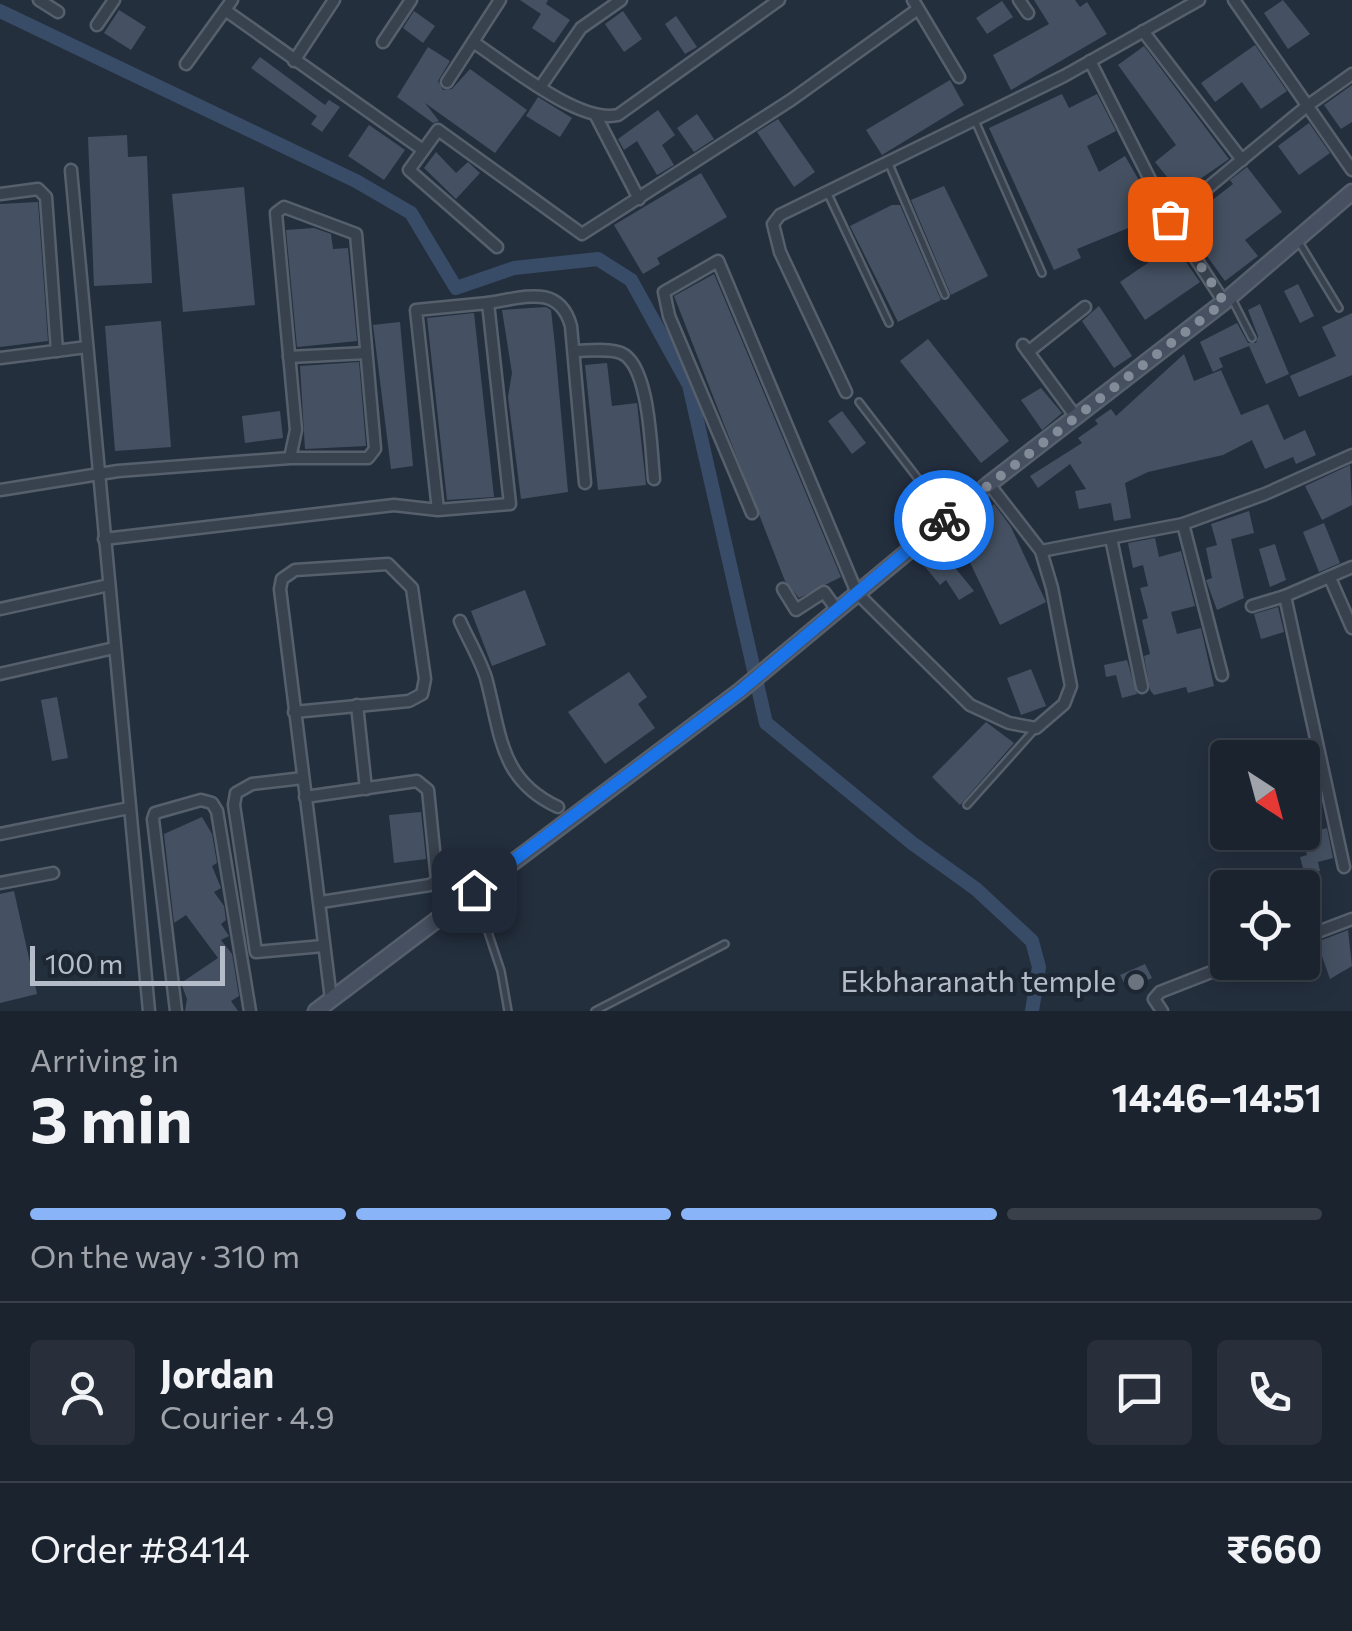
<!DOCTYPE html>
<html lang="en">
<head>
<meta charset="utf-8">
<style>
  :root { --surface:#1b232e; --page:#282f3a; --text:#f1f3f6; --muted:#a0a4aa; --line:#39404a; --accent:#8ab4f8 }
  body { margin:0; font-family:Commissioner,sans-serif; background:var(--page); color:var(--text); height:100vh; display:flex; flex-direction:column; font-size:38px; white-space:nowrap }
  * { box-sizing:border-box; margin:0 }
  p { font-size:32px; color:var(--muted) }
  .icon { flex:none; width:55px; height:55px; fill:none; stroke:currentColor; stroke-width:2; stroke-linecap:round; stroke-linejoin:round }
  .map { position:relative; height:1011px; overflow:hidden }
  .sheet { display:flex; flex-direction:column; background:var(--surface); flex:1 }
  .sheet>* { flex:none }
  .needle { width:65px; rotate:144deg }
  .buttons { position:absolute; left:1210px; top:740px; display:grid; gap:20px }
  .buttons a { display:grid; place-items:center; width:110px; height:110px; border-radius:10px; background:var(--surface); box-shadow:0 5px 25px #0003,0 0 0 2px var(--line); font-size:50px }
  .scale { position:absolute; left:30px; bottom:25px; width:195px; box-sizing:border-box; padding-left:10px; border:5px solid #b4bcc9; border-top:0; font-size:28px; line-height:35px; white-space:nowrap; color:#b4bcc9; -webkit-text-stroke:8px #1d2633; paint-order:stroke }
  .pin { position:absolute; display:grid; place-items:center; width:85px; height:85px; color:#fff; margin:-42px; border-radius:20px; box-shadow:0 5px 15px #0006 }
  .courier { position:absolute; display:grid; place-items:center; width:100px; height:100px; margin:-50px; border:8px solid #1a73e8; border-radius:50%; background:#fff; color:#222; box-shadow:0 2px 12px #0007 }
  .summary em { font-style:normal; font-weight:700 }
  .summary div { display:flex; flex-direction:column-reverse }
  .summary { display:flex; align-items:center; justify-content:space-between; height:170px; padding:0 30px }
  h1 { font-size:65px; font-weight:700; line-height:75px }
  .bar { display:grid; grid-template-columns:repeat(4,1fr); gap:15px 10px; align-content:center; height:120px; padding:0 30px }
  .bar i { height:12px; border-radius:8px; background:var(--line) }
  .bar .current { background:var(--accent) }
  .bar p { grid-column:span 4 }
  .line { display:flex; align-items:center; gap:25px; padding:0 30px; border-top:2px solid var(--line) }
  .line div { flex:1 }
  .round { display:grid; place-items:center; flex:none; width:105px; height:105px; border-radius:10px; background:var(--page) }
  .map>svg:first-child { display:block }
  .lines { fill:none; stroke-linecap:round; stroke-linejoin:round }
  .canal { stroke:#394c67; stroke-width:14 }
  .building { fill:#455162 }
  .lane-casing { stroke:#565f6c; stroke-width:10 }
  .street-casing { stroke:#565f6c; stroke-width:15 }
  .secondary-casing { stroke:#565f6c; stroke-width:19 }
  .lane { stroke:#38414e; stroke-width:5 }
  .street { stroke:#38414e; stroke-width:10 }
  .secondary { stroke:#465061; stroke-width:14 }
  .done { stroke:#828b98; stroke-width:10; stroke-dasharray:0 18 }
  .route { stroke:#1a73e8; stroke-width:12 }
  .worship-dot { fill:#6b7280; stroke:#1d2633; stroke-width:4 }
  .labels { text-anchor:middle; stroke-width:8; stroke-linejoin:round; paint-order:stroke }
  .poi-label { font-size:30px; fill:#b4bcc9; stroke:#1d2633; text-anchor:end }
</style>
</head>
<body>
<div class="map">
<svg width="1352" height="1011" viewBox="0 0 1352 1011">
  <rect width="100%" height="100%" fill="#242f3e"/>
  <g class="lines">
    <path class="canal" d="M0 11 356 181 411 213 456 288 514 268 598 259 631 280 689 385 766 723 912 843 976 889 1032 941 1039 967 1032 1011"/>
  </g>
  <g class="building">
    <path d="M520 0H548L546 4 570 20 554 43 532 28 541 14Z"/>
    <path d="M1034 0H1075L1080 7 1087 2 1107 34 1011 90 993 55 1049 24Z"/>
    <path d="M1283 0 1310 34 1288 49 1264 13Z"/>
    <path d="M1002 1 1013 17 987 34 976 18Z"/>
    <path d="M119 10 146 27 131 50 104 33Z"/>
    <path d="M414 11 435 26 423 43 403 28Z"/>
    <path d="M623 11 642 39 624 52 605 24Z"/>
    <path d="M676 16 697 47 685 54 665 24Z"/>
    <path d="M1255 45 1287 91 1261 109 1242 82 1215 102 1201 83Z"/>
    <path d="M1144 46 1229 159 1180 193 1155 162 1176 145 1118 65Z"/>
    <path d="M428 47 450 61 438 81 443 90 452 89 470 69 527 110 495 153 425 103 439 121 433 123 397 97Z"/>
    <path d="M260 57 325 105 329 100 340 107 322 132 311 124 317 116 251 68Z"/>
    <path d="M950 80 964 105 882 155 866 130Z"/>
    <path d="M1352 85V122L1341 129 1324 105Z"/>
    <path d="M1062 94 1069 108 1097 94 1116 131 1087 146 1099 172 1125 156 1151 201 1146 204 1155 217 1077 249 1081 258 1054 270 989 128Z"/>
    <path d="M538 97 572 118 560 137 526 116Z"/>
    <path d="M658 110 675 135 662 145 674 165 657 175 637 141 624 150 618 139Z"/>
    <path d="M697 114 714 139 694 152 677 128Z"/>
    <path d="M778 119 815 172 794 187 757 132Z"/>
    <path d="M1309 123 1330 153 1299 175 1278 146Z"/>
    <path d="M369 125 405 150 384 180 348 156Z"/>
    <path d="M127 135 128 157 147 156 152 283 94 286 88 137Z"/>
    <path d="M436 152 456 173 468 162 480 173 456 199 424 168Z"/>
    <path d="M1247 167 1282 212 1245 240 1258 256 1225 281 1183 223 1233 184 1230 180Z"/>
    <path d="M701 173 727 217 657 258 660 264 643 274 614 225Z"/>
    <path d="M944 186 988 276 951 295 911 200Z"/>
    <path d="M244 187 255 305 183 312 172 194Z"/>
    <path d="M38 202 48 341 0 347V204Z"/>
    <path d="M892 205H900L941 300 898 322 850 226Z"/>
    <path d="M314 228 331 234 333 249 348 248 357 341 297 347 286 230Z"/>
    <path d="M1174 245 1200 282 1145 320 1120 282Z"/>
    <path d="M714 274 841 577 799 598 785 581 674 296Z"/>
    <path d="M1298 284 1314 316 1300 323 1284 291Z"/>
    <path d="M1260 304 1289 374 1266 384 1249 346 1219 358 1223 367 1213 372 1200 342 1237 323 1248 343H1256L1258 336 1248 310Z"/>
    <path d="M1099 306 1132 356 1114 368 1082 321Z"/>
    <path d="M546 307 551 310 555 346 568 492 521 499 508 397 512 373 502 310Z"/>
    <path d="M474 313 494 497 447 500 427 318Z"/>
    <path d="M1352 313V375L1299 397 1290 376 1336 356 1322 327Z"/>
    <path d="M161 321 171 447 115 451 105 326Z"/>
    <path d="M400 322 413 466 391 469 373 325Z"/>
    <path d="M928 339 1009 441 981 463 900 361Z"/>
    <path d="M1184 354 1194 381 1221 370 1241 415 1268 404 1284 440 1305 430 1316 455 1296 464 1293 457 1265 469 1252 440 1223 455 1148 472 1125 483 1131 518 1114 521 1111 503 1079 509 1075 491 1086 489 1070 464 1038 488 1030 476 1082 443 1078 438 1098 424 1095 420 1111 409 1116 416Z"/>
    <path d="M359 362 366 446 305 449 300 366Z"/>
    <path d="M607 363 612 406 637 403 646 485 598 490 585 365Z"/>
    <path d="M1041 388 1062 413 1042 430 1021 400Z"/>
    <path d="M280 411 283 438 245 443 242 416Z"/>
    <path d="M842 411 866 443 852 454 828 421Z"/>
    <path d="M1350 465 1352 505 1322 520 1305 486Z"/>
    <path d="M994 504 1011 527 1046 602 1000 625 964 550 987 538 973 520Z"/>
    <path d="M1249 511 1254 533 1231 539 1244 598 1217 610 1206 580 1212 578 1206 548 1217 545 1211 524Z"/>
    <path d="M1324 523 1340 563 1319 572 1303 532Z"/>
    <path d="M1155 538 1159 557 1181 551 1195 606 1171 612 1177 634 1201 628 1214 686 1188 693 1186 687 1154 695 1150 690 1144 656 1150 654 1142 620 1148 618 1140 588 1148 586 1143 565 1133 568 1128 543Z"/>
    <path d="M1275 544 1286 580 1270 587 1259 549Z"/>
    <path d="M939 548 974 591 959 600 946 580 940 585 921 562Z"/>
    <path d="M525 590 546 645 492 666 471 611Z"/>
    <path d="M1278 607 1284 632 1261 639 1254 614Z"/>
    <path d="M1127 660 1137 694 1122 698 1116 675 1106 677 1104 665Z"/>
    <path d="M1031 669 1046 706 1021 715 1007 678Z"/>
    <path d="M629 672 647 697 638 704 655 728 605 764 568 712Z"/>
    <path d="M57 697 68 758 52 761 41 700Z"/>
    <path d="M986 722 1014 743 960 805 932 777Z"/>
    <path d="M421 812 426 859 394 863 389 815Z"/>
    <path d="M202 817 212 834 217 863 212 866 221 888 214 892 224 906 226 920 221 924 229 936 221 940 232 954 239 996 231 1001 238 1011H185L187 999 181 983 218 958 186 915 174 923 164 834Z"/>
    <path d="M1327 828 1333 858 1318 862 1320 871 1305 876 1300 857 1307 855 1302 834Z"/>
    <path d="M14 891 37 994 0 1003V894Z"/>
    <path d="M1348 930 1352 966 1330 979 1317 942Z"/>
    <path d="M1145 964 1152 978 1128 990 1120 975Z"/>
  </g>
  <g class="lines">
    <g class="lane-casing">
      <g id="lane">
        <path d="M976 123 1042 273"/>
        <path d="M889 164 945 295"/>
        <path d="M828 194 889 323"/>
        <path d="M1299 242 1339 308"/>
        <path d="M1232 299 1252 338"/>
        <path d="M859 402 946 515"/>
        <path d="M967 805 1035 729"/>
        <path d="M475 893 501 971 508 1011"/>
        <path d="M595 1011 725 944"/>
      </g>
    </g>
    <g class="street-casing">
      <g id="street">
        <path d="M39 0 58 12"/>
        <path d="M232 0 225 10 423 150"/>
        <path d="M913 0 959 77"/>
        <path d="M1019 0 1028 13"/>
        <path d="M1234 0 1352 170"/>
        <path d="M97 25 114 0"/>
        <path d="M1143 31 1242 160"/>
        <path d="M383 42 411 0"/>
        <path d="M473 42C507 64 579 124 618 115L779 0"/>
        <path d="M294 61 334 0"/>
        <path d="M1090 61 1170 219 1224 302"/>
        <path d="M186 64 225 10"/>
        <path d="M447 82 500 0"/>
        <path d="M541 86 581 28 621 0"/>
        <path d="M596 116 639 199"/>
        <path d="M71 170 149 1011"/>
        <path d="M0 194 38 189 46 197 57 351"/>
        <path d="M1170 219 1307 106 1352 74"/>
        <path d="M497 247 409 170 438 130 582 234 791 100 918 9"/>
        <path d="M488 303C523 298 559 283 571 326L585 483"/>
        <path d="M1023 345 1076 417"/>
        <path d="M574 351C587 351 608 348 621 353 650 365 651 451 654 479"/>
        <path d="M1028 352 1085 307"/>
        <path d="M289 357 366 353"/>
        <path d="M0 358 87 347"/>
        <path d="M846 392 780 252 773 224 780 215 1064 76 1199 0"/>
        <path d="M0 490 118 471 290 458 296 430 276 213 284 207 356 234 375 449 368 458H290"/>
        <path d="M752 513 669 316 664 292 718 261 857 593 970 705 1009 723 1036 728 1064 704 1071 686 1052 588 1041 551 989 484"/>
        <path d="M1183 524 1222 675"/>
        <path d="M1111 538 1142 687"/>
        <path d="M104 539 394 505 438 510 416 310 488 303 510 504 438 510"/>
        <path d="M1041 551 1183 524 1265 494 1352 455"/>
        <path d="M1330 578 1352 628"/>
        <path d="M783 589 796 610 824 592 837 610"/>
        <path d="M1252 606 1285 596"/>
        <path d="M0 609 109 585"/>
        <path d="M460 621C468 639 480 659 486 678 501 733 499 780 558 807"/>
        <path d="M0 674 114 648"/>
        <path d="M357 705 366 789"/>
        <path d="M294 712 409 701 422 694 425 679 412 588 388 564 295 570 282 579 280 589 331 999"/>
        <path d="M303 778 252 784 236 793 234 805 256 952 323 946"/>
        <path d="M305 797 417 781 428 790 437 880 430 885 321 902"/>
        <path d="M0 834 129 808"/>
        <path d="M1344 867 1285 596 1352 567"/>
        <path d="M0 883 53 873"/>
        <path d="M1302 938 1352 919"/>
        <path d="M176 1011 153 819 155 813 201 800 212 803 217 811 250 1011"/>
        <path d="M1162 1011 1154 999 1160 992 1237 962"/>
      </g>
    </g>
    <g class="secondary-casing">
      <path id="secondary" d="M316 1011 740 691 989 484 1224 302 1352 192"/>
    </g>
    <use href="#lane" class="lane"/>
    <use href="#street" class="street"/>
    <use href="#secondary" class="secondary"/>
  </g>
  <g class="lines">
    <path class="done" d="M944 520 1224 302 1170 219"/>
    <path class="route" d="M474 890 740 691 944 520"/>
  </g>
  <circle class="worship-dot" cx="1136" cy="982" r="10"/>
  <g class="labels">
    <g class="poi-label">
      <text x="1116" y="992">Ekbharanath temple</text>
    </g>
  </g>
</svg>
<div class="buttons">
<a><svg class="needle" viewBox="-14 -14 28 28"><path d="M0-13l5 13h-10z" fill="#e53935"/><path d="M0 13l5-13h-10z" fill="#a0a4aa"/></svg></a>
<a><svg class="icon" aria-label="locate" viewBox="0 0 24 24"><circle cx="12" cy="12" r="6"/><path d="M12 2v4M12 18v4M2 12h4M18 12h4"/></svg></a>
</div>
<div class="scale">100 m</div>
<div class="pin" style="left:1170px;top:219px;background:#ea580c"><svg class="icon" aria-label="bag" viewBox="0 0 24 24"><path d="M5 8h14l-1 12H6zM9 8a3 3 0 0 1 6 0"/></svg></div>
<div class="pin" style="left:474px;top:890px;background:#1f2937"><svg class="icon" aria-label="home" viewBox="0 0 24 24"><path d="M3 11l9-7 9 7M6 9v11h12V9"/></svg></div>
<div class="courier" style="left:944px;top:520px"><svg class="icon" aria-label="bike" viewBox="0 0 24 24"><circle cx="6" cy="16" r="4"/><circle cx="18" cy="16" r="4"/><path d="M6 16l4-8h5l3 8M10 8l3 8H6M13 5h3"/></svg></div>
</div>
<section class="sheet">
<div class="summary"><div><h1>3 min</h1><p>Arriving in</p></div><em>14:46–14:51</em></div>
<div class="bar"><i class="current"></i><i class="current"></i><i class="current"></i><i></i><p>On the way · 310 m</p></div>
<div class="line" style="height:180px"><a class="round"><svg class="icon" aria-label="person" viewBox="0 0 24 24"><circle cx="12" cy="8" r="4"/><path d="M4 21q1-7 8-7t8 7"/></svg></a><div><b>Jordan</b><p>Courier · 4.9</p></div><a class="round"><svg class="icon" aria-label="chat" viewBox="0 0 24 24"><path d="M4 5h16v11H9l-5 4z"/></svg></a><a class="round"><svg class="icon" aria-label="phone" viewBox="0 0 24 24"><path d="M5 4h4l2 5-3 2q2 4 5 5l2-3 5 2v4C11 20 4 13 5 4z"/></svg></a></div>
<div class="line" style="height:130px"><div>Order #8414</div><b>₹660</b></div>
</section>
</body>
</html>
